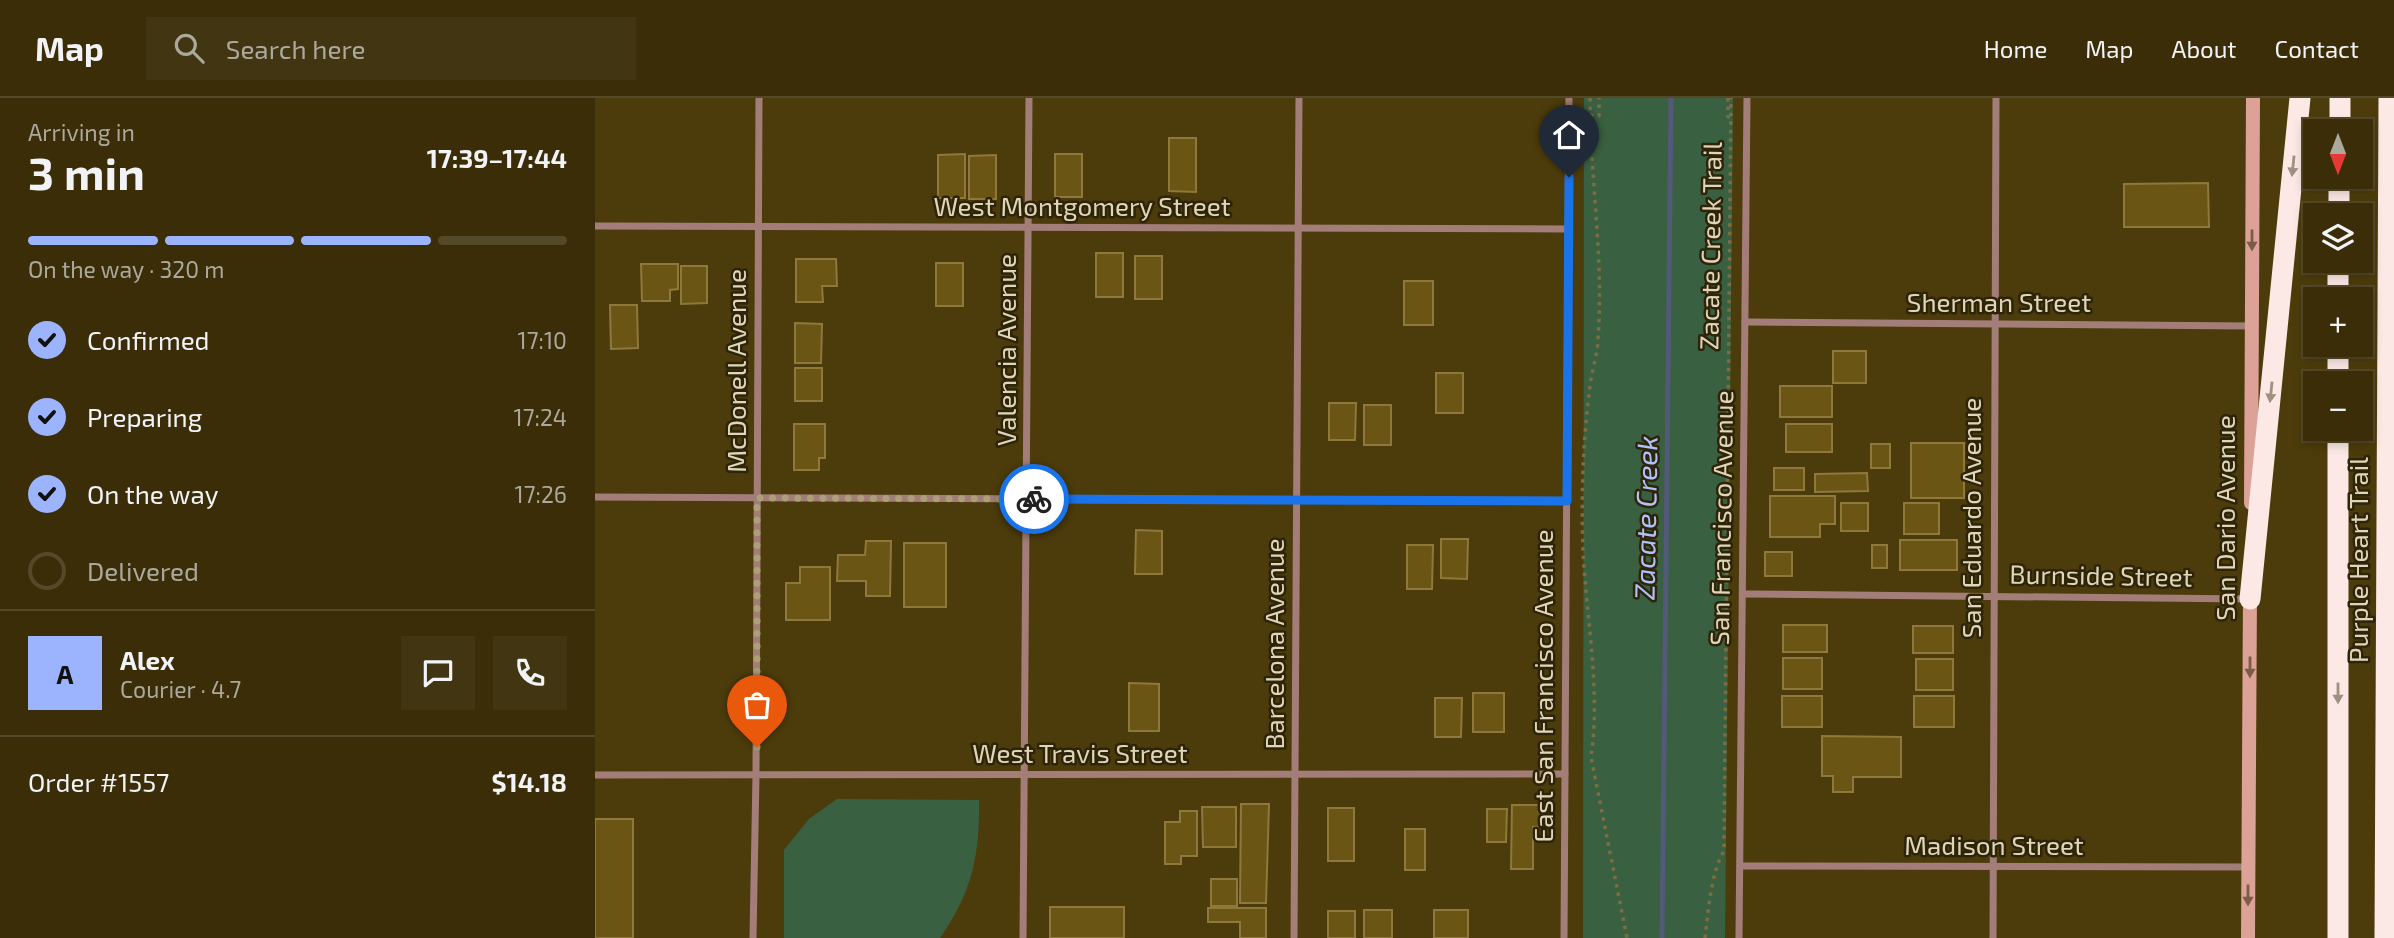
<!DOCTYPE html>
<html lang="en">
<head>
<meta charset="utf-8">
<style>
  :root { --surface:#3a2d08; --page:#413512; --text:#f1f3f6; --muted:#aba89c; --line:#544929; --accent:#9cb4fd }
  body { margin:0; font-family:"Exo 2",sans-serif; background:var(--page); color:var(--text); height:100vh; display:flex; flex-direction:column; font-size:26px; white-space:nowrap }
  * { box-sizing:border-box; margin:0 }
  p { font-size:23px; color:var(--muted) }
  .icon { flex:none; width:38px; height:38px; fill:none; stroke:currentColor; stroke-width:2; stroke-linecap:round; stroke-linejoin:round }
  .map { position:relative; flex:1; overflow:hidden }
  .details { display:flex; flex-direction:column; background:var(--surface); width:595px }
  .details>* { flex:none }
  .needle { width:46px; rotate:180deg }
  .controls { position:absolute; left:1708px; top:21px; display:grid; gap:14px }
  .controls a { display:grid; place-items:center; width:70px; height:70px; border-radius:0px; background:var(--surface); box-shadow:0 4px 10px #0003,0 0 0 2px var(--line); font-size:35px }
  .pin { position:absolute; display:grid; place-items:center; width:60px; height:60px; color:#fff; margin:-72px -30px; border-radius:50% 50% 50% 0; rotate:-45deg; box-shadow:0 0 7px #0007 }
  .pin .icon { rotate:45deg }
  .courier { position:absolute; display:grid; place-items:center; width:70px; height:70px; margin:-35px; border:5px solid #1a73e8; border-radius:50%; background:#fff; color:#222; box-shadow:0 2px 9px #0007 }
  .head em { font-style:normal; font-weight:700 }
  .head div { display:flex; flex-direction:column-reverse }
  .head { display:flex; align-items:center; justify-content:space-between; height:119px; padding:0 28px }
  h1 { font-size:46px; font-weight:700; line-height:52px }
  .bar { display:grid; grid-template-columns:repeat(4,1fr); gap:10px 7px; align-content:center; height:84px; padding:0 28px }
  .bar i { height:9px; border-radius:5px; background:var(--line) }
  .bar .current { background:var(--accent) }
  .bar p { grid-column:span 4 }
  .line { display:flex; align-items:center; gap:18px; padding:0 28px; border-top:2px solid var(--line) }
  .line div { flex:1 }
  .round { display:grid; place-items:center; flex:none; width:74px; height:74px; border-radius:0px; background:var(--page) }
  ol { padding:0 28px; list-style:none }
  li { display:flex; align-items:center; gap:21px; height:77px }
  li p { margin-inline-start:auto }
  li .icon { padding:7px; border-radius:50%; background:var(--accent); color:#111; stroke-width:4 }
  li:last-child { color:var(--muted) }
  li i { width:38px; height:38px; border:4px solid var(--line); border-radius:50% }
  header { display:flex; align-items:center; gap:42px; box-sizing:border-box; height:98px; padding:0 35px; background:var(--surface); border-bottom:2px solid var(--line) }
  header strong { font-size:33px }
  nav { display:flex; gap:38px; margin-inline-start:auto; font-size:24px }
  .search { width:490px; height:63px; background:var(--page); display:flex; align-items:center; gap:18px; box-sizing:border-box; padding:0 24px; border-radius:0px; color:var(--muted); font-size:26px }
  main { display:flex; flex:1; min-height:0 }
  .map>svg:first-child { display:block }
  .green { fill:#396041 }
  .lines { fill:none; stroke-linecap:round; stroke-linejoin:round }
  .stream { stroke:#535978; stroke-width:5 }
  .building { fill:#6a5514; stroke:#8e783b; stroke-width:2 }
  .path { stroke:#7c6d42; stroke-width:3.5; stroke-dasharray:3.5 5; stroke-linecap:butt }
  .street { stroke:#a37e78; stroke-width:7 }
  .secondary { stroke:#dca197; stroke-width:14 }
  .highway { stroke:#fce9e5; stroke-width:21 }
  .oneway { fill:#9f9082 }
  .oneway2 { fill:#7c5c49 }
  .done { stroke:#ad9f7a; stroke-width:7; stroke-dasharray:0 12.6 }
  .route { stroke:#1a73e8; stroke-width:9 }
  .labels { text-anchor:middle; stroke-width:5; stroke-linejoin:round; paint-order:stroke }
  .street-label { font-size:26px; fill:#e0d5b6; stroke:#2d240a }
  .water-label { font-size:28px; font-style:italic; fill:#afc2f9; stroke:#2d240a }
</style>
</head>
<body>
<header>
<strong>Map</strong>
<div class="search"><svg class="icon" aria-label="search" viewBox="0 0 24 24"><circle cx="10" cy="10" r="6"/><path d="M15 15l6 6"/></svg>Search here</div>
<nav><a>Home</a><a>Map</a><a>About</a><a>Contact</a></nav>
</header>
<main>
<section class="details">
<div class="head"><div><h1>3 min</h1><p>Arriving in</p></div><em>17:39–17:44</em></div>
<div class="bar"><i class="current"></i><i class="current"></i><i class="current"></i><i></i><p>On the way · 320 m</p></div>
<ol>
<li><svg class="icon" aria-label="check" viewBox="0 0 24 24"><path d="M5 12l5 5 9-10"/></svg>Confirmed<p>17:10</p></li>
<li><svg class="icon" aria-label="check" viewBox="0 0 24 24"><path d="M5 12l5 5 9-10"/></svg>Preparing<p>17:24</p></li>
<li><svg class="icon" aria-label="check" viewBox="0 0 24 24"><path d="M5 12l5 5 9-10"/></svg>On the way<p>17:26</p></li>
<li><i></i>Delivered</li>
</ol>
<div class="line" style="height:126px"><b class="round" style="background:var(--accent);color:#111">A</b><div><b>Alex</b><p>Courier · 4.7</p></div><a class="round"><svg class="icon" aria-label="chat" viewBox="0 0 24 24"><path d="M4 5h16v11H9l-5 4z"/></svg></a><a class="round"><svg class="icon" aria-label="phone" viewBox="0 0 24 24"><path d="M5 4h4l2 5-3 2q2 4 5 5l2-3 5 2v4C11 20 4 13 5 4z"/></svg></a></div>
<div class="line" style="height:91px"><div>Order #1557</div><b>$14.18</b></div>
</section>
<div class="map">
<svg width="1799" height="840" viewBox="0 0 1799 840">
  <rect width="100%" height="100%" fill="#4d3c0b"/>
  <g class="green">
    <path d="M989 0H1138L1130 840H988Z"/>
    <path d="M242 701 384 702C385 757 377 794 345 840H189V752L214 721Z"/>
  </g>
  <g class="lines">
    <path class="stream" d="M1067 840 1076 0"/>
  </g>
  <g class="building">
    <path d="M574 40H601V94L574 93Z"/>
    <path d="M370 56V100H343V57Z"/>
    <rect x="460" y="56" width="27" height="43"/>
    <path d="M401 57V101H374V58Z"/>
    <path d="M1613 85 1614 129H1529V86Z"/>
    <rect x="501" y="155" width="27" height="44"/>
    <rect x="540" y="158" width="27" height="43"/>
    <path d="M201 161H241L242 188H227L228 204H201Z"/>
    <rect x="341" y="165" width="27" height="43"/>
    <path d="M46 166H83V191L75 192V203H47Z"/>
    <path d="M86 168H112V205L86 206Z"/>
    <rect x="809" y="183" width="29" height="44"/>
    <path d="M15 207H42L43 250 16 251Z"/>
    <path d="M200 225 227 226 226 265H200Z"/>
    <rect x="1238" y="253" width="33" height="32"/>
    <rect x="200" y="270" width="27" height="33"/>
    <rect x="841" y="275" width="27" height="40"/>
    <rect x="1185" y="288" width="52" height="31"/>
    <path d="M734 305H761L760 342H734Z"/>
    <rect x="769" y="307" width="27" height="40"/>
    <path d="M199 326H230V360H224V372H199Z"/>
    <rect x="1191" y="326" width="46" height="28"/>
    <rect x="1316" y="345" width="53" height="55"/>
    <rect x="1276" y="346" width="19" height="24"/>
    <rect x="1179" y="370" width="30" height="22"/>
    <path d="M1272 375 1273 393 1220 394V376Z"/>
    <path d="M1175 398H1240V426H1225V439H1175Z"/>
    <rect x="1246" y="405" width="27" height="28"/>
    <rect x="1309" y="405" width="35" height="31"/>
    <path d="M541 432 567 433V476H540Z"/>
    <path d="M846 441H873L872 481 846 480Z"/>
    <rect x="1305" y="442" width="57" height="30"/>
    <path d="M271 443H296L295 498H271V483H242L243 457H270Z"/>
    <rect x="309" y="445" width="42" height="64"/>
    <path d="M812 447H838L837 491H812Z"/>
    <rect x="1277" y="447" width="15" height="23"/>
    <rect x="1170" y="454" width="27" height="24"/>
    <path d="M205 469H235V522H191V485H205Z"/>
    <rect x="1188" y="527" width="44" height="27"/>
    <rect x="1318" y="528" width="40" height="27"/>
    <rect x="1188" y="560" width="39" height="31"/>
    <rect x="1321" y="561" width="37" height="31"/>
    <path d="M534 585 564 586V633H534Z"/>
    <rect x="878" y="595" width="31" height="39"/>
    <rect x="1187" y="598" width="40" height="31"/>
    <rect x="1319" y="598" width="40" height="31"/>
    <path d="M840 600H867L866 639H840Z"/>
    <path d="M1227 638 1306 639V679H1258V694H1238V678H1227Z"/>
    <path d="M646 706H674L671 805H645Z"/>
    <path d="M917 707H946V729H938V771H916Z"/>
    <path d="M607 709H641V749H608Z"/>
    <rect x="733" y="710" width="26" height="53"/>
    <path d="M892 711H912L911 744H892Z"/>
    <path d="M585 713H602V758H586V766H570V724H585Z"/>
    <rect x="0" y="721" width="38" height="119"/>
    <rect x="810" y="731" width="20" height="41"/>
    <rect x="616" y="781" width="26" height="27"/>
    <rect x="455" y="809" width="74" height="31"/>
    <path d="M613 810H671V840H645V824H613Z"/>
    <rect x="769" y="812" width="28" height="28"/>
    <rect x="839" y="812" width="34" height="28"/>
    <rect x="733" y="813" width="27" height="27"/>
  </g>
  <g class="lines">
    <g class="path">
      <path d="M995 0C995 80 1009 160 1003 240 1003 254 998 268 996 281 988 337 986 396 988 452 991 518 1006 593 996 659L1032 840"/>
      <path d="M1133 0V19H1136"/>
      <path d="M995 17 1004 18V0"/>
      <path d="M1110 840C1113 815 1116 774 1129 753L1136 0"/>
    </g>
    <g class="street">
      <path d="M0 128 973 131"/>
      <path d="M1150 224 1657 228"/>
      <path d="M0 399 972 403"/>
      <path d="M1148 496 1654 501"/>
      <path d="M0 677 970 676"/>
      <path d="M1145 768 1653 769"/>
      <path d="M158 840 161 677 164 0"/>
      <path d="M428 840 434 0"/>
      <path d="M699 840 704 0"/>
      <path d="M969 840 974 0"/>
      <path d="M1144 840 1152 0"/>
      <path d="M1398 840 1401 0"/>
    </g>
    <g class="secondary">
      <path d="M1656 405 1658 0"/>
      <path d="M1653 840 1655 495"/>
    </g>
    <g class="highway">
      <path d="M1745 33V0"/>
      <path d="M1744 117V79"/>
      <path d="M1743 163V201"/>
      <path d="M1743 247V285"/>
      <path d="M1743 331V840"/>
      <path d="M1655 501 1705 0"/>
      <path d="M1790 840 1794 0"/>
    </g>
  </g>
  <defs><path id="oneway-solid" d="M-6-.8H1V-3.2L6.5 0L1 3.2V.8H-6Z" transform="scale(1.75)"/></defs>
  <g class="oneway">
    <use href="#oneway-solid" transform="translate(1698 68) rotate(96)"/>
    <use href="#oneway-solid" transform="translate(1676 294) rotate(96)"/>
    <use href="#oneway-solid" transform="translate(1743 595) rotate(90)"/>
  </g>
  <g class="oneway2">
    <use href="#oneway-solid" transform="translate(1657 142) rotate(90)"/>
    <use href="#oneway-solid" transform="translate(1655 569) rotate(90)"/>
    <use href="#oneway-solid" transform="translate(1653 797) rotate(90)"/>
  </g>
  <g class="lines">
    <path class="done" d="M162 649V400L439 401"/>
    <path class="route" d="M439 401 972 403 974 79"/>
  </g>
  <g class="labels">
    <g class="street-label">
      <text x="487" y="118">West Montgomery Street</text>
      <text transform="translate(1116 148) rotate(-89)" y="9">Zacate Creek Trail</text>
      <text x="1404" y="214">Sherman Street</text>
      <text transform="translate(412 252) rotate(-90)" y="9">Valencia Avenue</text>
      <text transform="translate(142 273) rotate(-90)" y="9">McDonell Avenue</text>
      <text transform="translate(1127 420) rotate(-89)" y="9">San Francisco Avenue</text>
      <text transform="translate(1377 420) rotate(-90)" y="9">San Eduardo Avenue</text>
      <text transform="translate(1631 420) rotate(-90)" y="9">San Dario Avenue</text>
      <text transform="translate(1764 462) rotate(-90)" y="9">Purple Heart Trail</text>
      <text transform="translate(1506 478) rotate(1)" y="9">Burnside Street</text>
      <text transform="translate(680 546) rotate(-90)" y="9">Barcelona Avenue</text>
      <text transform="translate(949 588) rotate(-90)" y="9">East San Francisco Avenue</text>
      <text x="485" y="665">West Travis Street</text>
      <text x="1399" y="757">Madison Street</text>
    </g>
    <g class="water-label">
      <text transform="translate(1051 420) rotate(-89)" y="10">Zacate Creek</text>
    </g>
  </g>
</svg>
<div class="controls">
<a><svg class="needle" viewBox="-14 -14 28 28"><path d="M0-13l5 13h-10z" fill="#e53935"/><path d="M0 13l5-13h-10z" fill="#aba89c"/></svg></a>
<a><svg class="icon" aria-label="layers" viewBox="0 0 24 24"><path d="M12 4l9 5-9 5-9-5zM3 14l9 5 9-5"/></svg></a>
<a>+</a>
<a>−</a>
</div>
<div class="pin" style="left:162px;top:649px;background:#ea580c"><svg class="icon" aria-label="bag" viewBox="0 0 24 24"><path d="M5 8h14l-1 12H6zM9 8a3 3 0 0 1 6 0"/></svg></div>
<div class="pin" style="left:974px;top:79px;background:#1f2937"><svg class="icon" aria-label="home" viewBox="0 0 24 24"><path d="M3 11l9-7 9 7M6 9v11h12V9"/></svg></div>
<div class="courier" style="left:439px;top:401px"><svg class="icon" aria-label="bike" viewBox="0 0 24 24"><circle cx="6" cy="16" r="4"/><circle cx="18" cy="16" r="4"/><path d="M6 16l4-8h5l3 8M10 8l3 8H6M13 5h3"/></svg></div>
</div>
</main>
</body>
</html>
